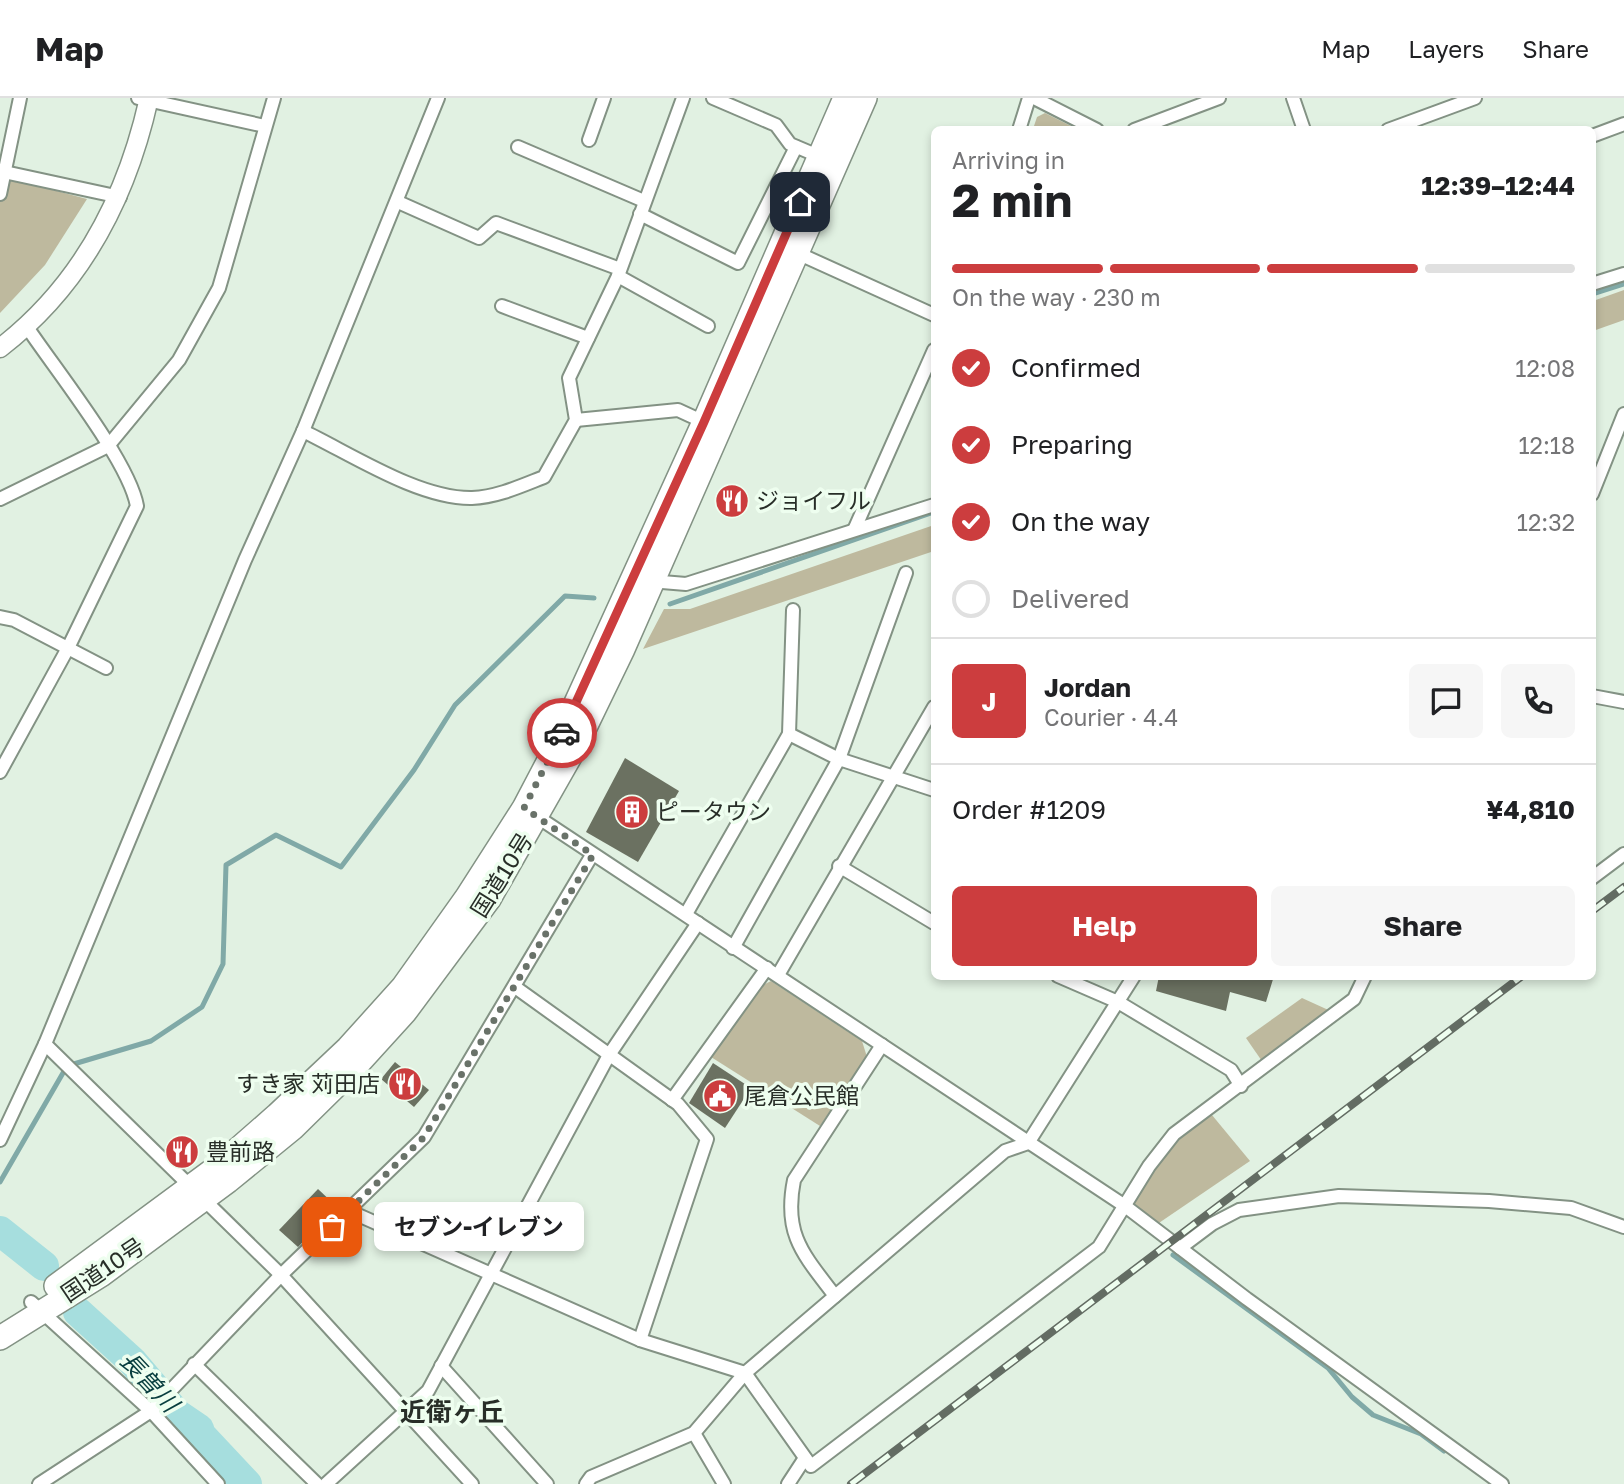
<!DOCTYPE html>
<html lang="en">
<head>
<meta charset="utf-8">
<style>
  :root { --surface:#fff; --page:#f6f6f6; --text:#202124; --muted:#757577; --line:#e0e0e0; --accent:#cc3d3e }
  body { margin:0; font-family:"Golos Text","Noto Sans JP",sans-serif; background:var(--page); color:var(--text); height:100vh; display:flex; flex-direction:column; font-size:26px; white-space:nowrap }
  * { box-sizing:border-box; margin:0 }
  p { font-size:23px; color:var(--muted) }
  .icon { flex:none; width:38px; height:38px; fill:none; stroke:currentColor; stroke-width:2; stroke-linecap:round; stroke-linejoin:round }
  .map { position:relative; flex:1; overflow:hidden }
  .panel { position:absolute; left:931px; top:28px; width:665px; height:854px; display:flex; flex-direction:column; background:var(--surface); border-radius:10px; box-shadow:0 4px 10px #0003 }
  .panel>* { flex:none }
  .pin { position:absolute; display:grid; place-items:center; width:60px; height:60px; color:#fff; margin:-30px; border-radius:14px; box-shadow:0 4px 10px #0006 }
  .courier { position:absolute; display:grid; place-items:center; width:70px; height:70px; margin:-35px; border:5px solid #cc3d3e; border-radius:50%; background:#fff; color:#222; box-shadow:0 2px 9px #0007 }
  .bubble { position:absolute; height:49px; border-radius:10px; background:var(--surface); box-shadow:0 4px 10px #0003; font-size:23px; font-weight:700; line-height:49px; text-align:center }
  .headline em { font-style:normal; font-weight:700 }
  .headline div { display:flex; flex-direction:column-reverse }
  .headline { display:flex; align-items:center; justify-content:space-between; height:119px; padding:0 21px }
  h1 { font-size:46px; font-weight:700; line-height:52px }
  .bar { display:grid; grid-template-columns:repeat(4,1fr); gap:10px 7px; align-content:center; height:84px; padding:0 21px }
  .bar i { height:9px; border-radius:5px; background:var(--line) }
  .bar .on { background:var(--accent) }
  .bar p { grid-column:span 4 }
  .line { display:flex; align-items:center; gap:18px; padding:0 21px; border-top:2px solid var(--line) }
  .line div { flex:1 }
  .round { display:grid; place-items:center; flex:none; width:74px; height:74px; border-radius:10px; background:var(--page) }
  ol { padding:0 21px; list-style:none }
  li { display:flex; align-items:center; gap:21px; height:77px }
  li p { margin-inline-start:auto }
  li .icon { padding:7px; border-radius:50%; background:var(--accent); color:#fff; stroke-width:4 }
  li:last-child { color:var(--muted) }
  li i { width:38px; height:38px; border:4px solid var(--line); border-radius:50% }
  .button { display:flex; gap:14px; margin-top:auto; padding:14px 21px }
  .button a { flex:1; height:80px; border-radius:10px; background:var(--accent); color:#fff; font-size:28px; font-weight:700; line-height:80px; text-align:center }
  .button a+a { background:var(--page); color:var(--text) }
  header { display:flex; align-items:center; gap:42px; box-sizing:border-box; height:98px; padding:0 35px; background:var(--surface); border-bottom:2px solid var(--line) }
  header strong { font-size:33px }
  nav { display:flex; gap:38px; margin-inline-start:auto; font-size:24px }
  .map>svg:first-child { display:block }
  .green { fill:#beb99e }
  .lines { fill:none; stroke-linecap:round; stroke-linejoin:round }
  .stream { stroke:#80a9a7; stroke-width:5 }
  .river { stroke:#a6dede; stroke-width:30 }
  .building { fill:#6b7161 }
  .street-casing { stroke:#839284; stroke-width:16 }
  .secondary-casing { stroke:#839284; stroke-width:21 }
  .highway-casing { stroke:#839284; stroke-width:26 }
  .street { stroke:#fff; stroke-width:12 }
  .secondary { stroke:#fff; stroke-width:18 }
  .highway { stroke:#fff; stroke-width:23 }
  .rail-casing { stroke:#636c63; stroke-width:8 }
  .rail { stroke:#eefeef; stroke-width:5; stroke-dasharray:16; stroke-linecap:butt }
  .done { stroke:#697269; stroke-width:7; stroke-dasharray:0 12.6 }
  .route { stroke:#cc3d3e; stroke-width:9 }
  .labels { text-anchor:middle; stroke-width:7; stroke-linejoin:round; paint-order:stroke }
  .poi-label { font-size:23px; fill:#282e28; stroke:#eefeef; text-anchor:start }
  .street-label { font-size:23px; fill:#282e28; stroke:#eefeef }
  .water-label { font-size:24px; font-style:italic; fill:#093e3f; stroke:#eefeef }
  .quarter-label { font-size:26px; font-weight:bold; fill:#282e28; stroke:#eefeef }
</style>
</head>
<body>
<header>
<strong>Map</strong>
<nav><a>Map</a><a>Layers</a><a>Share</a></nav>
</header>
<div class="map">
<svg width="1624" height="1386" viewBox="0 0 1624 1386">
  <rect width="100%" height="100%" fill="#e1f1e2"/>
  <g class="green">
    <path d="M1045 15 1077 31H1033L1037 19Z"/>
    <path d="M0 78 87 101 45 167 0 215Z"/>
    <path d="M1624 192V222L1593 233V203Z"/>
    <path d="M934 427V453L643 551 664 511H690Z"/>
    <path d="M771 883 862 943 867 959 820 1028 711 959 763 887Z"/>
    <path d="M1302 900 1335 915 1266 969 1246 940Z"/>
    <path d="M1207 1011 1250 1063 1153 1129 1125 1108 1149 1068Z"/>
  </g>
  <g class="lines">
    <g class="stream">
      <path d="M1592 196 1624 186"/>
      <path d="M670 506 934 414"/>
      <path d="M0 1084 67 968 151 943 202 909 223 866 226 767 276 737 341 769 414 672 455 607 565 498 594 500"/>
      <path d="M1173 1157 1328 1270 1352 1299 1373 1317 1421 1336 1444 1353"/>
    </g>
    <g class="river">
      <path d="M0 1133 44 1168"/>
      <path d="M78 1214 132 1263 177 1316 174 1314 199 1331 201 1337 247 1386"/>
    </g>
  </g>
  <g class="building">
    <path d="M625 660 679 693 638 764 586 734Z"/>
    <path d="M1159 878H1274L1266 904 1230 894 1226 913 1156 893Z"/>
    <path d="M395 964 429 992 414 1009 381 981Z"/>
    <path d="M713 965 751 990 725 1030 689 1005Z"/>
    <path d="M318 1091 337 1109 298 1149 279 1132Z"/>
  </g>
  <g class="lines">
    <g class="street-casing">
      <g id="street">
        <path d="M138 0 265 28"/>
        <path d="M713 0 776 27 790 46 823 60"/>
        <path d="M1034 0 1097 32"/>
        <path d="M1293 0 1304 32"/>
        <path d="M1019 32 1029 0"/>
        <path d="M1134 32 1219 0"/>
        <path d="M1388 32 1475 0"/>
        <path d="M1592 38 1624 26"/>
        <path d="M589 42 604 0"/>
        <path d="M518 49 644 103"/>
        <path d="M0 73 120 99"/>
        <path d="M0 96 20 0"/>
        <path d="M398 104 479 140 496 125 620 171"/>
        <path d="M640 116 738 165 796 49"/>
        <path d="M795 154 934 217"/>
        <path d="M618 178 708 228"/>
        <path d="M1592 186 1624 176"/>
        <path d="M502 208 588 240"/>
        <path d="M576 322 678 312 704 324"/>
        <path d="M303 333C351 356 419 401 472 400 497 399 521 388 544 379L576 322 569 280 618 178 683 0"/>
        <path d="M1592 396 1624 316"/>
        <path d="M0 401 108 348 179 262 219 190 274 0"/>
        <path d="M855 430 934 252"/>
        <path d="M650 483 686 486 934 407"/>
        <path d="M0 519 14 522 106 570"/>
        <path d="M1592 598 1624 604"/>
        <path d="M789 636 839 661 934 692"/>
        <path d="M0 674 68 550 137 408C129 363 55 271 27 229"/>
        <path d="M533 716 1125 1108 1247 1201 1502 1386"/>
        <path d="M839 768 934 825"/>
        <path d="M1592 780 1624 756"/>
        <path d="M686 816 789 636 793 512"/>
        <path d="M733 850 839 661 906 475"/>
        <path d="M778 877 934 609"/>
        <path d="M1058 878 1118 904 1231 972 1241 988"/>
        <path d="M515 889 678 1006 707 1041 640 1242"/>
        <path d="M45 946 281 1177 472 1386"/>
        <path d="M672 1002 767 870"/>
        <path d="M0 1042 45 946 245 462 303 333 438 0"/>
        <path d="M349 1113 640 1242 745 1275 811 1368 1099 1149 1149 1068 1174 1036 1354 901 1365 878"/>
        <path d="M1180 1150 1212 1126 1239 1112 1339 1098 1489 1103 1571 1110 1624 1129"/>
        <path d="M835 1198C804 1157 783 1137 794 1082L882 947"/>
        <path d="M31 1204 151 1313 218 1386"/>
        <path d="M194 1266 317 1386"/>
        <path d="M441 1268 547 1386"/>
        <path d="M694 1335 724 1386"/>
        <path d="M39 1386 151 1313 281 1177 424 1039 592 757"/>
        <path d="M326 1386 428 1293 609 957 698 825"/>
        <path d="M586 1386 591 1379 694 1335 745 1275 1005 1053 1028 1045 1134 878"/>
        <path d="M788 1386 805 1360"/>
      </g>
    </g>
    <g class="secondary-casing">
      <path id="secondary" d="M0 250C82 187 127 99 149 0"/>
    </g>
    <g class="highway-casing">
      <g id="highway">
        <path d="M56 1188 220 1067 277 1017 348 950 403 889 467 799 524 710 555 651 704 324 845 0"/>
        <path d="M0 1240 101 1177 228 1083 293 1030 355 969 405 914 489 801 576 648 623 551 865 0"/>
      </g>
    </g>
    <use href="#street" class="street"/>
    <use href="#secondary" class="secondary"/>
    <use href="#highway" class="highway"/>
    <g class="rail-casing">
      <g id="rail">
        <path d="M1592 813 1624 789"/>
        <path d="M851 1386 1522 878"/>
      </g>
    </g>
    <use href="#rail" class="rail"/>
  </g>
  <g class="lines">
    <path class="done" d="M332 1129 424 1039 593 757 524 710 562 635"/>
    <path class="route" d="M562 635 704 324 800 104"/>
  </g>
  <defs>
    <g id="restaurant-disc" transform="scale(1.75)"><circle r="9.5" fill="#cc3d3e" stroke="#eefeef"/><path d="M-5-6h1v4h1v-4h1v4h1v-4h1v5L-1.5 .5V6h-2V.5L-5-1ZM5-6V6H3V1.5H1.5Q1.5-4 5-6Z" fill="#fff"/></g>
    <g id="building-disc" transform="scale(1.75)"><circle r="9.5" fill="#cc3d3e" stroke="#eefeef"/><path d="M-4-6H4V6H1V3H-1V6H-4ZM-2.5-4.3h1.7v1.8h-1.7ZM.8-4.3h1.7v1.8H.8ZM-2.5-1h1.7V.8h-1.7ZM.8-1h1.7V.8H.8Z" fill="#fff"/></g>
    <g id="civic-disc" transform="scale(1.75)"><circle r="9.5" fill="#cc3d3e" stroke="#eefeef"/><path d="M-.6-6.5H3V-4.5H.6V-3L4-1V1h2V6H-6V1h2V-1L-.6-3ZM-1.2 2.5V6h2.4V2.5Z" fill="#fff"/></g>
  </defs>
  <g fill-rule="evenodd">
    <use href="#restaurant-disc" x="732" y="403"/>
    <use href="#building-disc" x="632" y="714"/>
    <use href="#restaurant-disc" x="405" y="986"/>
    <use href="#civic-disc" x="720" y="998"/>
    <use href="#restaurant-disc" x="182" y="1054"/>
  </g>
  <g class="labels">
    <g class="poi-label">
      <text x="756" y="411">ジョイフル</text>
      <text x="656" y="722">ピータウン</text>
      <text x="380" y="994" text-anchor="end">すき家 苅田店</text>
      <text x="744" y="1006">尾倉公民館</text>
      <text x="206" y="1062">豊前路</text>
    </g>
    <g class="street-label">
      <text transform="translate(502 777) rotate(-58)" y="8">国道10号</text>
      <text transform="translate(103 1172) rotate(-34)" y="8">国道10号</text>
    </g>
    <g class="water-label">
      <text transform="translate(149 1284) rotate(47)" y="8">長曽川</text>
    </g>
    <g class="quarter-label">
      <text x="452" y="1323">近衛ヶ丘</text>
    </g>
  </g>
</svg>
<div class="pin" style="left:332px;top:1129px;background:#ea580c"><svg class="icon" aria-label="bag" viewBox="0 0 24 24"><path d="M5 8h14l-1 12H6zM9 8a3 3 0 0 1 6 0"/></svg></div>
<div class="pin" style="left:800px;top:104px;background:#1f2937"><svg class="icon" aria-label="home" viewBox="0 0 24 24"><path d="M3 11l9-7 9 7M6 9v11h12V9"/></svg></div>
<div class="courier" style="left:562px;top:635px"><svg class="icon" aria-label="car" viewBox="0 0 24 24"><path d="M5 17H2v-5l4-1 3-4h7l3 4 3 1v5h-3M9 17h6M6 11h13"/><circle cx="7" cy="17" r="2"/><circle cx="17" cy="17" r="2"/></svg></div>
<div class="bubble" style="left:374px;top:1104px;width:210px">セブン-イレブン</div>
<section class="panel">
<div class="headline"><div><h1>2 min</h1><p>Arriving in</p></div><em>12:39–12:44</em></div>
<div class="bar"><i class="on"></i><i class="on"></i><i class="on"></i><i></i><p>On the way · 230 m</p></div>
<ol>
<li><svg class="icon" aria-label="check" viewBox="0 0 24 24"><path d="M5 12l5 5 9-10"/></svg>Confirmed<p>12:08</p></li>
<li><svg class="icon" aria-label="check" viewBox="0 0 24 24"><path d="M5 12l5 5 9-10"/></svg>Preparing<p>12:18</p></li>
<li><svg class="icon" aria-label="check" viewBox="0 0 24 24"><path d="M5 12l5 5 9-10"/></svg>On the way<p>12:32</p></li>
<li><i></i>Delivered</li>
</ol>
<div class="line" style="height:126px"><b class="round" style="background:var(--accent);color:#fff">J</b><div><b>Jordan</b><p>Courier · 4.4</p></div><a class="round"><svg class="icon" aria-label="chat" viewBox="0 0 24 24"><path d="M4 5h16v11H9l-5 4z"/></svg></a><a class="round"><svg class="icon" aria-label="phone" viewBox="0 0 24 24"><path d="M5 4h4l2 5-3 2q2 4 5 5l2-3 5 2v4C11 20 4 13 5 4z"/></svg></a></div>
<div class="line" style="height:91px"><div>Order #1209</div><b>¥4,810</b></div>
<div class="button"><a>Help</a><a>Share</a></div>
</section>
</div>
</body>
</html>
